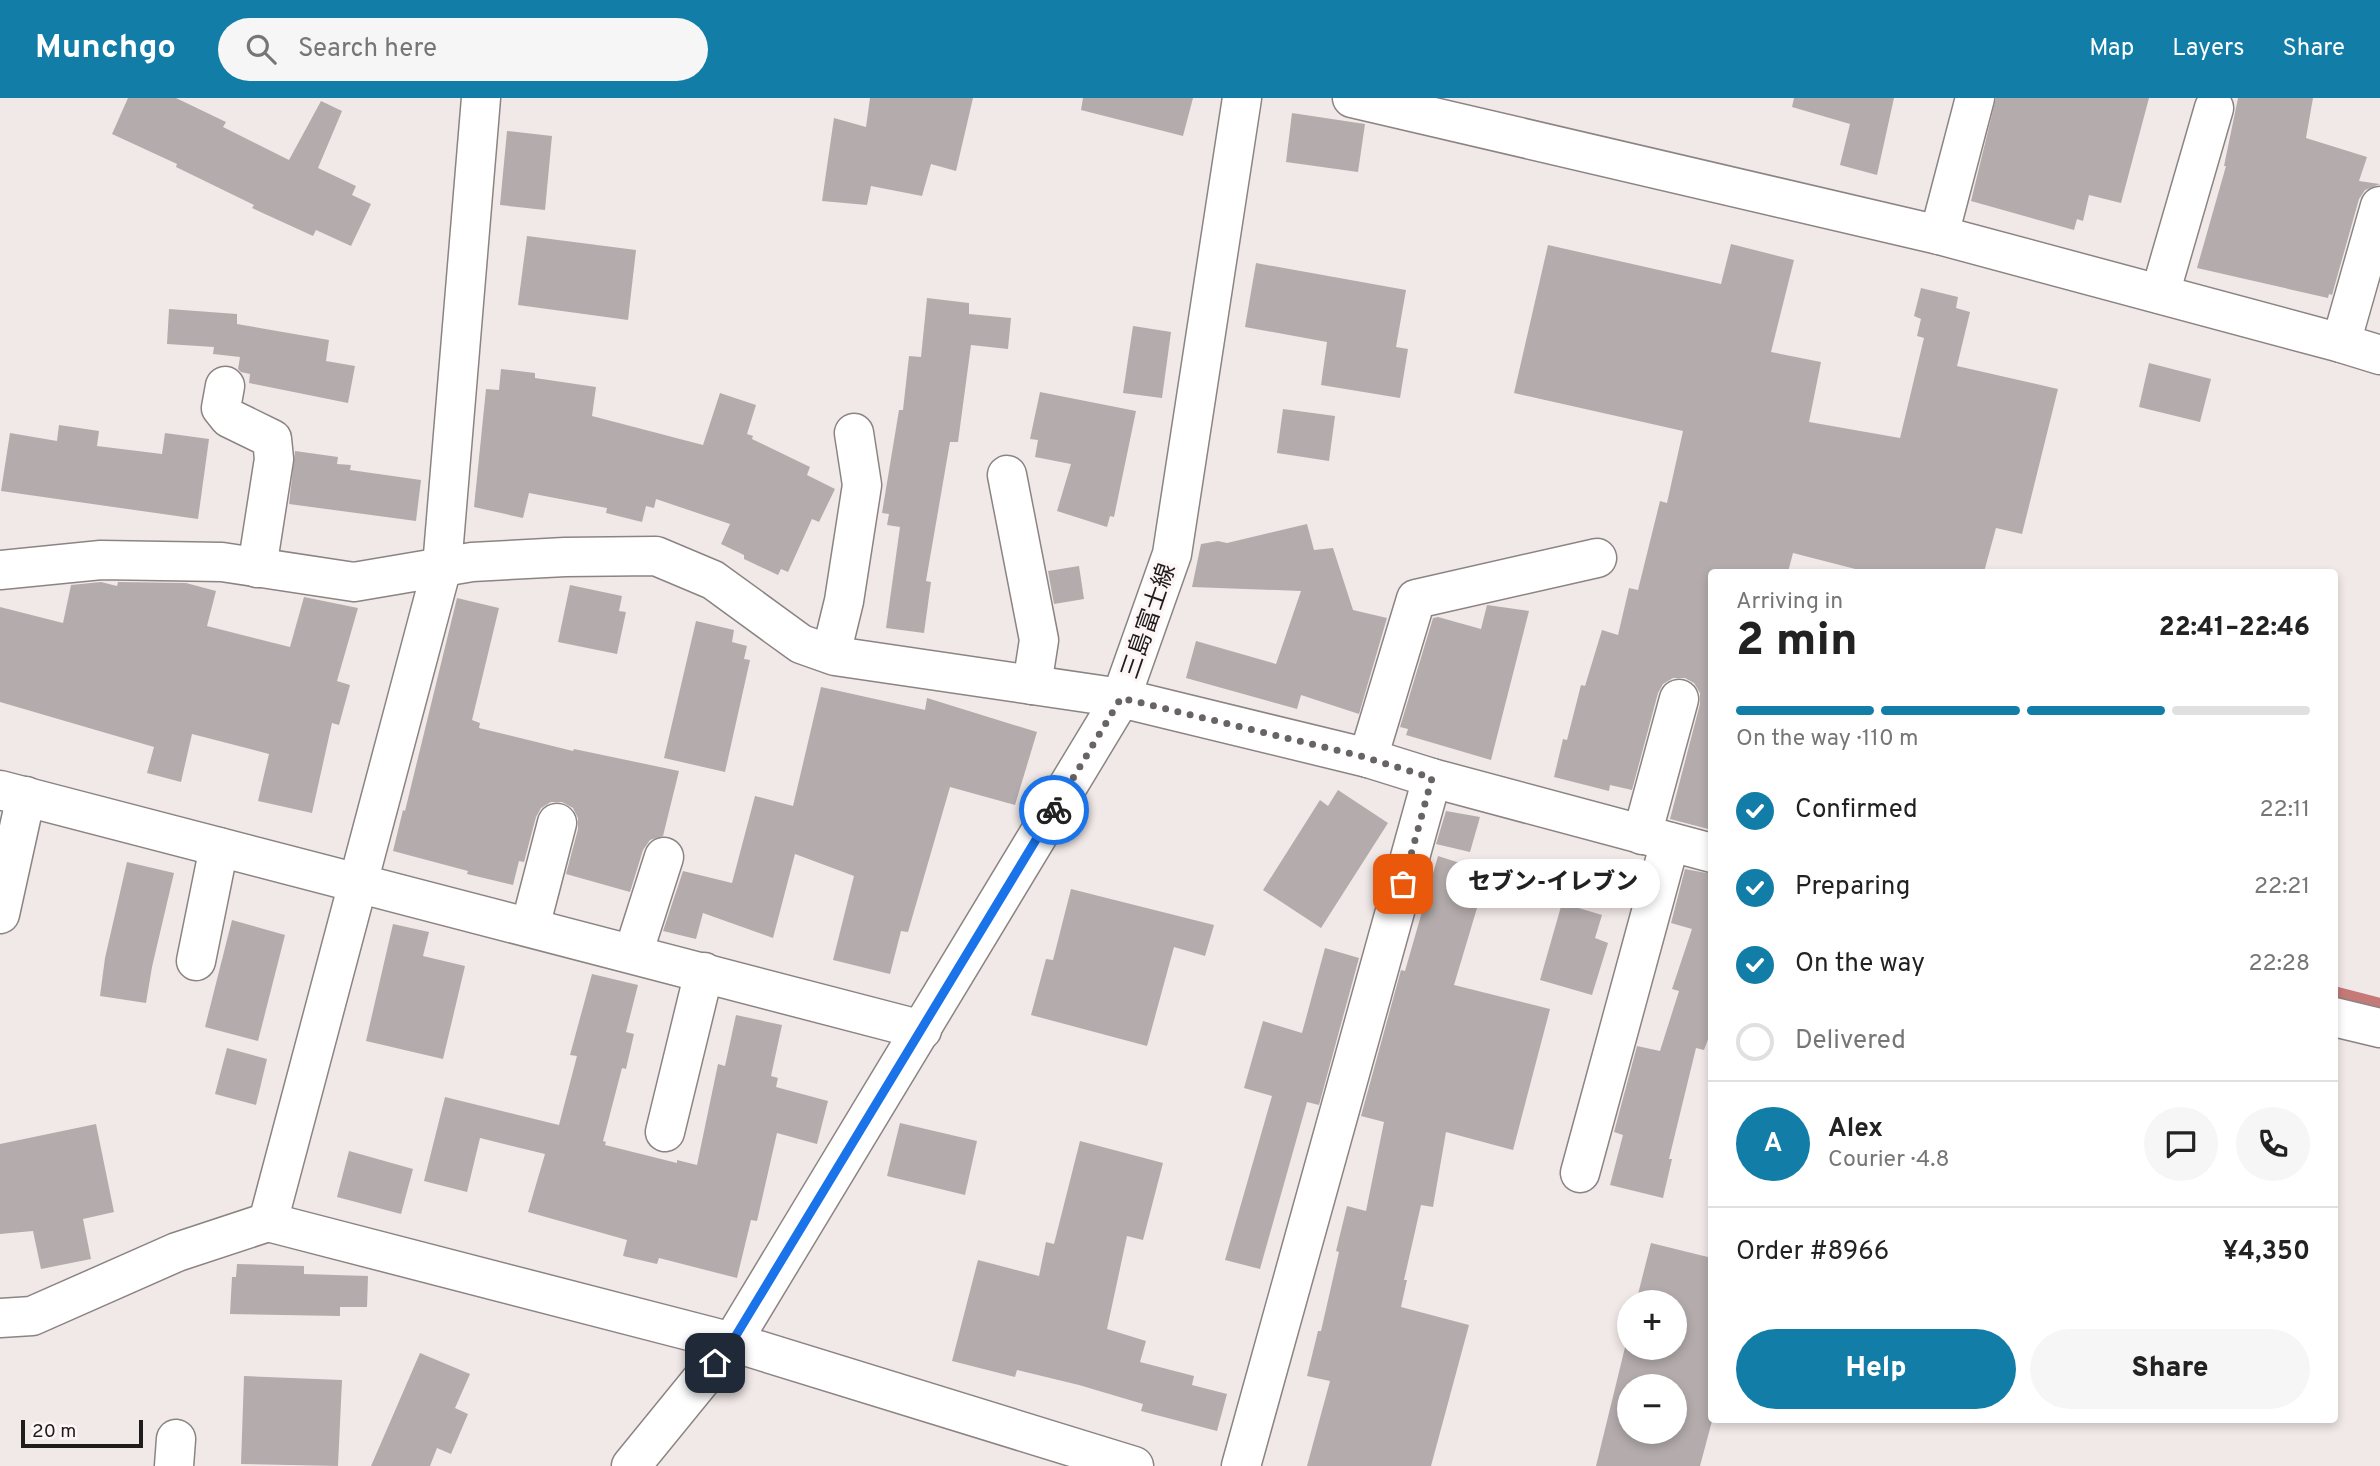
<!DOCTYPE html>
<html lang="en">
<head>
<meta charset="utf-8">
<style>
  :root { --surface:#fff; --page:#f6f6f6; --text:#222; --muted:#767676; --line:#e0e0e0; --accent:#127da7 }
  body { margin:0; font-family:Overpass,"Noto Sans JP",sans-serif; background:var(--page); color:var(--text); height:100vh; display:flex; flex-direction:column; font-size:26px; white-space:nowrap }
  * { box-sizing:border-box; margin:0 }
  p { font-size:23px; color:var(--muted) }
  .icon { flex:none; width:38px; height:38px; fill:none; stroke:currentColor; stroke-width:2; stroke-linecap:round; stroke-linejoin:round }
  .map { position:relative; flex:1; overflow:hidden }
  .drawer { position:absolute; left:1708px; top:471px; width:630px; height:854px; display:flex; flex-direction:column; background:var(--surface); border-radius:7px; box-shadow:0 4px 10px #0003 }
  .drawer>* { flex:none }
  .controls { position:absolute; left:1617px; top:1192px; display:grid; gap:14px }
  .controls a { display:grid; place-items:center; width:70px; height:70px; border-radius:50%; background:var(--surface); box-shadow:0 4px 10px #0003; font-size:35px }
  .scale { position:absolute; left:21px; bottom:18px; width:122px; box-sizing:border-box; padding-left:7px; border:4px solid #1f1c1c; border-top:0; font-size:19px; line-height:24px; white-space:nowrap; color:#1f1c1c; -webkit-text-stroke:5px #fef6f6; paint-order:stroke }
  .pin { position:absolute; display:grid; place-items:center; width:60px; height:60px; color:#fff; margin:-30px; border-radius:14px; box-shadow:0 4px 10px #0006 }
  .courier { position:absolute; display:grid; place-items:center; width:70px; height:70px; margin:-35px; border:5px solid #1a73e8; border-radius:50%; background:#fff; color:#222; box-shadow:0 2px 9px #0007 }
  .bubble { position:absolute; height:49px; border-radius:24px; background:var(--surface); box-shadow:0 4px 10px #0003; font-size:23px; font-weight:800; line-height:49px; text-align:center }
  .summary em { font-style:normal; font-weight:800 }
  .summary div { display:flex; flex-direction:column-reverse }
  .summary { display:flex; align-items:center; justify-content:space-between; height:119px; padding:0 28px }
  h1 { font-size:46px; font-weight:800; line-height:52px }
  .bar { display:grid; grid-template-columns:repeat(4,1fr); gap:10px 7px; align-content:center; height:84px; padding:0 28px }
  .bar i { height:9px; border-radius:5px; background:var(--line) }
  .bar .current { background:var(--accent) }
  .bar p { grid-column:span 4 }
  .line { display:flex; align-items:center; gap:18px; padding:0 28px; border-top:2px solid var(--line) }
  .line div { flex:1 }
  .round { display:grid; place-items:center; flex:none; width:74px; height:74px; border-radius:37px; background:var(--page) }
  ol { padding:0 28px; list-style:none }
  li { display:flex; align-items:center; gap:21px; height:77px }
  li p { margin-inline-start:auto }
  li .icon { padding:7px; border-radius:50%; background:var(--accent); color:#fff; stroke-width:4 }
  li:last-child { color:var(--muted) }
  li i { width:38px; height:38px; border:4px solid var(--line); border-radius:50% }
  .primary-button { display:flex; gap:14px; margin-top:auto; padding:14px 28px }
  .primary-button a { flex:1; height:80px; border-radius:42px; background:var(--accent); color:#fff; font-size:28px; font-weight:800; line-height:80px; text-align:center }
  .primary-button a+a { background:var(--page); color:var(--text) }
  header { display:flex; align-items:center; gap:42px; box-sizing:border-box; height:98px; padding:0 35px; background:var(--accent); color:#fff }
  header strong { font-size:33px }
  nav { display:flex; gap:38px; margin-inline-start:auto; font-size:24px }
  .search { width:490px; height:63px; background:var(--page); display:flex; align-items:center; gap:18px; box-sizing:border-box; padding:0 24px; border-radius:38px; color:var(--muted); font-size:26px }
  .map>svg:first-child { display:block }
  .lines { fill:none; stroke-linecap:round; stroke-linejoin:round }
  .stream { stroke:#c67a78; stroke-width:12 }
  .building { fill:#b4acac; fill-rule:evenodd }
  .minor-casing { stroke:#8b8483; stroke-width:41 }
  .tertiary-casing { stroke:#8b8483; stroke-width:41 }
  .primary-casing { stroke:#8b8483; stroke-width:41 }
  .minor { stroke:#fff; stroke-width:38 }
  .tertiary { stroke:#fff; stroke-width:38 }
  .primary { stroke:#fff; stroke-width:38 }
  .done { stroke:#686463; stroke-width:7; stroke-dasharray:0 12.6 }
  .route { stroke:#1a73e8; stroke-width:9 }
  .labels { text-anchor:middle; stroke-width:7; stroke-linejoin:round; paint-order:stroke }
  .street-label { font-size:24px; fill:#1f1c1c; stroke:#fef6f6 }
</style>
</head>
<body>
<header>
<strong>Munchgo</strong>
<div class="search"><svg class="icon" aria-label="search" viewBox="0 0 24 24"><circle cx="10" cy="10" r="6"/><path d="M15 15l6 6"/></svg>Search here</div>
<nav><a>Map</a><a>Layers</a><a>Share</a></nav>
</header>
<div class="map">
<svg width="2380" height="1368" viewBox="0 0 2380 1368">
  <rect width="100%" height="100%" fill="#f1e9e8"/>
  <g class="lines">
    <path class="stream" d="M2334 894 2380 906"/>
  </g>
  <g class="building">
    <path d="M128 0H176L226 24 223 29 289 62 321 3 342 13 318 70 356 88 352 97 371 106 351 148 316 132 313 138 252 110 254 107 176 69 177 66 112 36Z"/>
    <path d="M870 0H973L956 73 931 66 922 98 871 88 867 107 822 103 834 20 866 29Z"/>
    <path d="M1083 0H1193L1183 38 1081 12Z"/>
    <path d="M1794 0H1894L1877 77 1840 67 1850 26 1792 9Z"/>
    <path d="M1996 0H2149L2121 105 2089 97 2083 123 2077 121 2074 132 1971 103Z"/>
    <path d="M2238 0H2313L2306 40 2367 59 2359 83 2380 86 2365 92 2359 101 2332 197 2329 196 2328 200 2197 170 2226 68H2224Z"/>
    <path d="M1292 15 1365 26 1358 74 1286 64Z"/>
    <path d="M507 33 552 38 545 112 500 107Z"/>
    <path d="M527 138 636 152 628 222 518 207Z"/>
    <path d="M1731 146 1794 162 1771 254 1821 264 1809 324 1900 340 1924 240 1917 238 1921 221 1914 218 1921 190 1958 199 1956 210 1970 214 1957 268 2058 291 2022 436 1996 430 1984 474H1867L1793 455 1788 474H1712V732L1670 721 1700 606V595L1694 585 1685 580H1673L1663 586 1658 595 1632 692 1610 687 1609 693 1554 679 1563 641 1567 642 1581 587 1585 588 1602 532 1618 537 1629 490 1638 492 1660 403 1667 405 1683 333 1514 295 1548 147 1721 186Z"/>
    <path d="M1256 165 1406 192 1396 249 1408 251 1400 300 1321 287 1327 244 1245 229Z"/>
    <path d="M927 200 969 205V216L1011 220 1008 251 971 247 958 344H950L926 483 931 484 924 535 886 530 900 429 887 427 889 416 882 415 899 312H903L909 258 921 259Z"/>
    <path d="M169 211 237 216V226L329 242 326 263 355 268 348 305 249 285 250 276 241 274 238 271 240 259 213 256 214 249 167 246Z"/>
    <path d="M1133 228 1171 234 1162 300 1123 295Z"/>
    <path d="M2149 265 2211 281 2200 324 2139 309Z"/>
    <path d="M501 271 535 275V280L596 289 592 318 703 347 720 295 756 307 747 336 753 338 752 341 810 369 807 377 835 391 819 424 812 421 788 474 781 471 778 477 744 461V457L721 446 730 426 656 401 654 410 646 408 642 424 606 415 607 410 529 395 523 420 474 409 486 291 499 292Z"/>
    <path d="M1040 294 1136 313 1114 419 1110 418 1107 429 1057 413 1071 366 1035 359 1038 342 1030 341Z"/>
    <path d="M1283 311 1335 318 1329 363 1277 355Z"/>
    <path d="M59 327 99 333 97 348 162 356 165 335 209 341 198 421 1 393 10 335 57 343Z"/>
    <path d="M295 353 338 359 337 366 351 367 350 372 421 382 416 423 289 406Z"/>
    <path d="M1307 426 1314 452 1333 450 1353 512 1387 520 1359 616 1301 597 1297 611 1186 580 1196 543 1276 566 1301 493 1192 489 1201 446 1218 443 1227 445Z"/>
    <path d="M1079 468 1084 501 1054 506 1048 473Z"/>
    <path d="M101 484 117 488 118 484 186 485 216 493 207 528 290 549 304 499 358 510 337 583 350 587 339 627 332 625 312 715 258 703 269 656 192 636 181 684 147 675 154 649 0 604V509L63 525 71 487Z"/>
    <path d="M570 487 622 498 619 513 626 514 617 556 558 544Z"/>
    <path d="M457 500 499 510 472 622 480 625 479 630 573 653 574 651 679 673 663 738 650 742 643 752 630 794 566 776 578 731V720L573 710 562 704H551L541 710 536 719 524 764 519 763 513 787 467 776 468 773 393 753 403 712 405 713Z"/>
    <path d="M1487 507 1529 513 1491 662 1406 637 1408 631 1400 629 1433 520 1438 519 1481 531Z"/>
    <path d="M696 523 734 532 732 544 747 548 744 561 750 562 725 674 664 660Z"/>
    <path d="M821 589 925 612 927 600 1037 634 1015 707 950 689 908 834 901 833 890 876 833 862 854 778 795 756 773 840 703 815 696 841 663 833 683 773 732 785 755 698 793 708Z"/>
    <path d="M1338 692 1388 725 1321 830 1263 792 1320 702 1328 708Z"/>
    <path d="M1446 713 1480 719 1470 754 1436 746Z"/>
    <path d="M1438 758 1479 771 1474 787 1483 790 1454 887 1550 911 1513 1052 1446 1034 1433 1109 1421 1107 1404 1182H1407L1401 1209 1469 1227 1431 1368H1307L1330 1283 1307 1278 1318 1233H1321L1339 1154 1336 1153 1347 1108 1366 1113 1384 1024 1361 1018 1401 872 1405 873Z"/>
    <path d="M127 764 174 775 152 869 146 905 100 898 105 860Z"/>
    <path d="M1685 771 1712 776V931L1704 952 1696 950 1669 1061H1672L1663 1100 1610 1087 1623 1037 1614 1034 1637 948 1660 953 1679 893 1672 891 1692 831 1671 825Z"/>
    <path d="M1071 791 1214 827 1205 858 1174 849 1147 948 1031 917 1046 861 1053 862Z"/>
    <path d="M1562 805 1602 817 1595 840 1608 845 1592 897 1540 882Z"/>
    <path d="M232 822 285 837 258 943 205 929Z"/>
    <path d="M393 826 429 834 423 858 465 868 443 961 366 943Z"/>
    <path d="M1325 850 1359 860 1319 1007 1307 1004 1260 1171 1225 1162 1272 998 1244 990 1263 923 1302 935Z"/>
    <path d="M592 876 638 887 626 934 634 936 626 971 622 970 603 1043 606 1044 605 1047 677 1065V1062L697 1067 718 966 725 968 736 917 782 927 771 978 778 980 776 989 828 1003 817 1046 777 1035 757 1123 751 1122 737 1180 659 1160 657 1166 623 1158 627 1142 528 1114 545 1056 480 1040 467 1094 424 1083 445 999 559 1027 577 958 570 957Z"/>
    <path d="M227 950 267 961 256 1007 215 996Z"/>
    <path d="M900 1025 977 1043 965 1097 887 1078Z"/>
    <path d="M96 1026 114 1114 83 1121 91 1161 41 1171 33 1133 0 1136V1046Z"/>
    <path d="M1080 1043 1163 1065 1143 1142 1127 1138 1107 1231 1146 1243 1140 1264 1194 1278 1192 1287 1227 1296 1217 1333 1141 1313 1143 1306 1079 1287 1017 1272 1015 1279 952 1263 978 1162 1039 1178 1046 1144 1054 1146Z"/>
    <path d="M349 1053 413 1071 401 1116 337 1099Z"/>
    <path d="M1651 1145 1712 1160V1323L1700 1368H1596L1629 1233V1250H1675V1204H1636ZM1629 1288H1675V1334H1629Z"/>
    <path d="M237 1166 304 1168V1176L368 1178 367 1209H340V1218L230 1216 232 1179H236Z"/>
    <path d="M420 1255 470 1276 455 1310 468 1316 451 1356 437 1350 430 1368H371Z"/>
    <path d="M244 1278 342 1282 338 1368 241 1366Z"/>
  </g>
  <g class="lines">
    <g class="minor-casing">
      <g id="minor">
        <path d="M1352 0 1939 137 2341 245 2380 257"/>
        <path d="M1939 137 1975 0"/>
        <path d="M2160 196 2214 10"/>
        <path d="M2341 245 2380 108"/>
        <path d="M225 288 221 310 229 320 272 341 274 361 257 470"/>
        <path d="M1007 377 1039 542 1032 587"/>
        <path d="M0 472 101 462 222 464 354 484 472 464 565 459 656 458 713 482 801 546 835 558 1121 600 1368 660 1432 680 1712 755"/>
        <path d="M831 556 844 503 862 387 854 335"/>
        <path d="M1368 660 1416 501 1597 460"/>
        <path d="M0 692 922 932"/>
        <path d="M1642 737 1679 601"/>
        <path d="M0 816 26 698"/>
        <path d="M530 829 557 725"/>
        <path d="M633 856 664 759"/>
        <path d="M196 863 219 749"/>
        <path d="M2334 919 2380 930"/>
        <path d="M665 1034 704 874"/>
        <path d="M1580 1075 1670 744"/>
        <path d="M0 1220 32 1218 177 1154 268 1124 442 469 481 0"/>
        <path d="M174 1368 176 1341"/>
        <path d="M1241 1368 1432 680"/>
      </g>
    </g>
    <g class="tertiary-casing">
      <path id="tertiary" d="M268 1124 732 1244 1134 1368"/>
    </g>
    <g class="primary-casing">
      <path id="primary" d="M631 1368 732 1244 1121 600 1172 456 1242 0"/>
    </g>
    <use href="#minor" class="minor"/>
    <use href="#tertiary" class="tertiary"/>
    <use href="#primary" class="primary"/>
  </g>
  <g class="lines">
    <path class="done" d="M1054 712 1121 600 1361 658 1432 680 1403 786"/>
    <path class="route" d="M715 1265 732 1244 1054 712"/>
  </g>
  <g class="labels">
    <g class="street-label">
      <text transform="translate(1148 523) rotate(-71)" y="8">三島富士線</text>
    </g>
  </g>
</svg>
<div class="controls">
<a>+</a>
<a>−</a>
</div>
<div class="scale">20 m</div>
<div class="pin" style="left:1403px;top:786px;background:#ea580c"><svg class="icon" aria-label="bag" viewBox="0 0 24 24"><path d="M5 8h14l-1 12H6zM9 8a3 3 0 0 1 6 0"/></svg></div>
<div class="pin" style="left:715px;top:1265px;background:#1f2937"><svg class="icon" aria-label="home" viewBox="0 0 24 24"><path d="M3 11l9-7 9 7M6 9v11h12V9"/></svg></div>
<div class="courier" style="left:1054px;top:712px"><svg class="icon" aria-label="bike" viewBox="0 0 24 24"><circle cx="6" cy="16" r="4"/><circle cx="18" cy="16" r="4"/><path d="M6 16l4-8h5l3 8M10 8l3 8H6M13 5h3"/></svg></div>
<div class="bubble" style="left:1446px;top:761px;width:214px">セブン-イレブン</div>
<section class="drawer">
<div class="summary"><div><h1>2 min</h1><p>Arriving in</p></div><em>22:41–22:46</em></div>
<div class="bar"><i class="current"></i><i class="current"></i><i class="current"></i><i></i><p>On the way · 110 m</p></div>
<ol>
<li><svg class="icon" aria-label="check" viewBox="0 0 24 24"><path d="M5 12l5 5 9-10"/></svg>Confirmed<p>22:11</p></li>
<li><svg class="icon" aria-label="check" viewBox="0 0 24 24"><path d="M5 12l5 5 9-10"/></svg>Preparing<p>22:21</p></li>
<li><svg class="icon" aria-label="check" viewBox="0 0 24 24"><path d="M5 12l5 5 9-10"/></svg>On the way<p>22:28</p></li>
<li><i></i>Delivered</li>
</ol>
<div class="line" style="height:126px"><b class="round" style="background:var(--accent);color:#fff">A</b><div><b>Alex</b><p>Courier · 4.8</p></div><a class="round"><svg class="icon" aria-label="chat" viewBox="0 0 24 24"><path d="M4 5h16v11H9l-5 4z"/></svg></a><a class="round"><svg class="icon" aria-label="phone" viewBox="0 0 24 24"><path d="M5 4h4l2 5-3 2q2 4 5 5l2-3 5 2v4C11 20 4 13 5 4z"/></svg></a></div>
<div class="line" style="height:91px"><div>Order #8966</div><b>¥4,350</b></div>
<div class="primary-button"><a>Help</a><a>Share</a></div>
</section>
</div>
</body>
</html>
